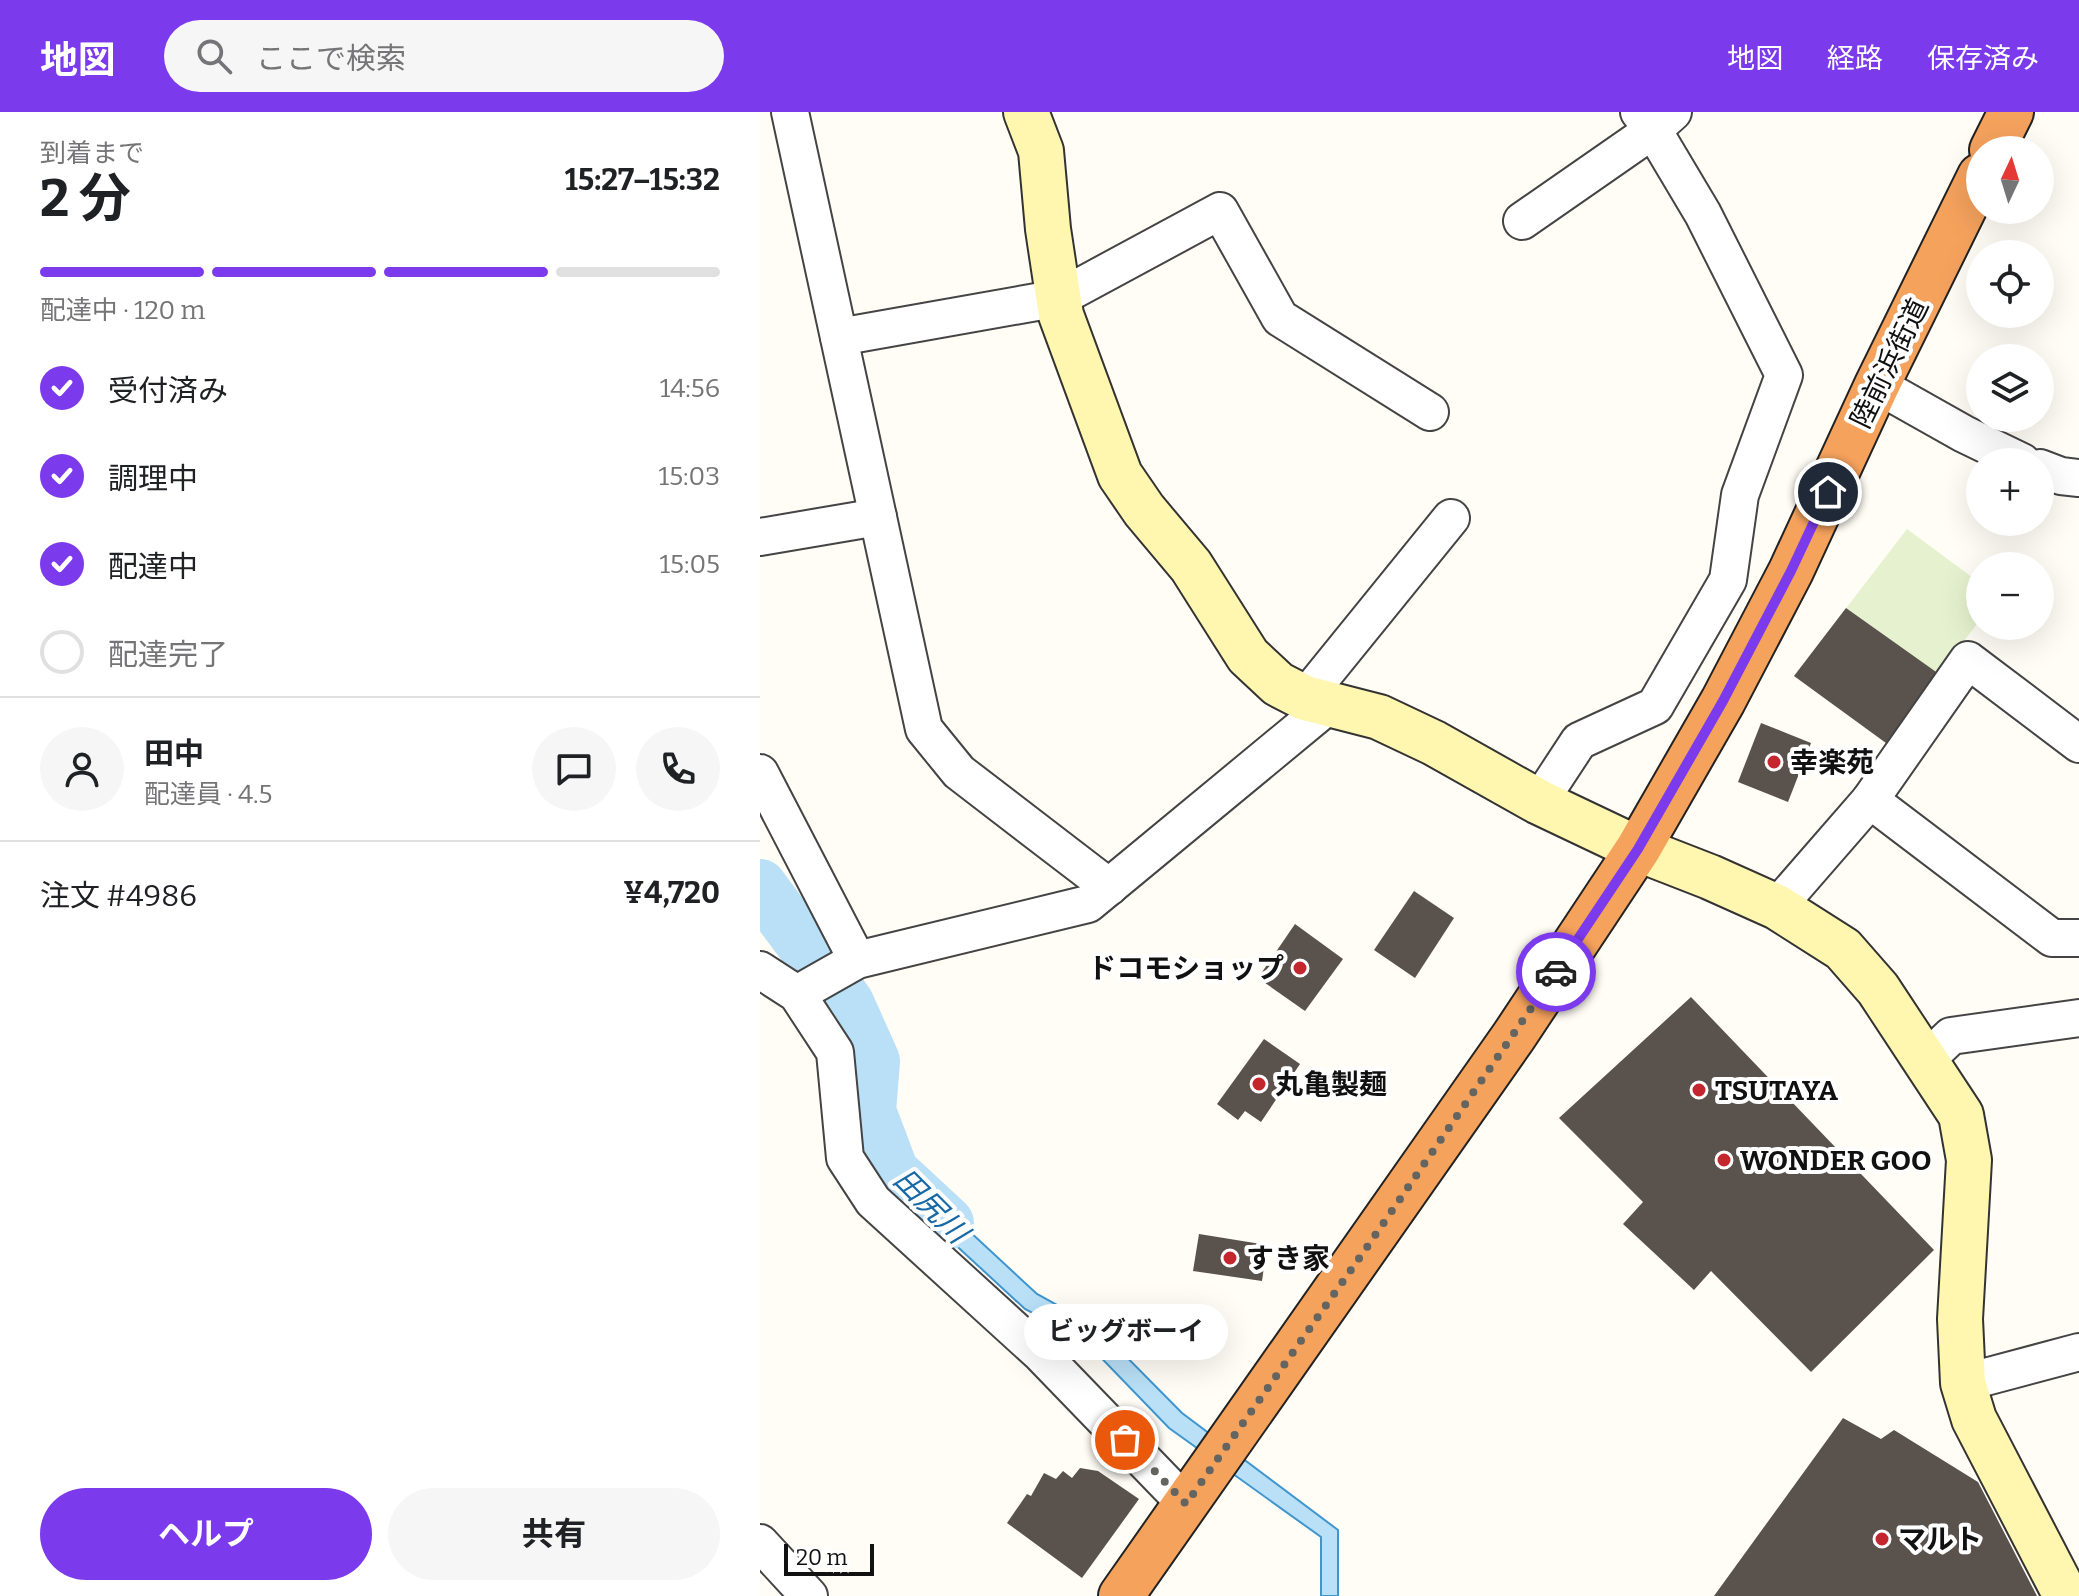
<!DOCTYPE html>
<html lang="ja">
<head>
<meta charset="utf-8">
<style>
  :root { --surface:#fff; --page:#f6f6f6; --text:#202124; --muted:#757577; --line:#e0e0e0; --accent:#7c3aed }
  body { margin:0; font-family:Bitter,"Noto Sans JP",serif; background:var(--page); color:var(--text); height:100vh; display:flex; flex-direction:column; font-size:30px; white-space:nowrap }
  * { box-sizing:border-box; margin:0 }
  p { font-size:26px; color:var(--muted) }
  .icon { flex:none; width:44px; height:44px; fill:none; stroke:currentColor; stroke-width:2; stroke-linecap:round; stroke-linejoin:round }
  .map { position:relative; flex:1; overflow:hidden }
  .sheet { display:flex; flex-direction:column; background:var(--surface); width:760px }
  .sheet>* { flex:none }
  .needle { width:52px; rotate:4deg }
  .buttons { position:absolute; left:1206px; top:24px; display:grid; gap:16px }
  .buttons a { display:grid; place-items:center; width:88px; height:88px; border-radius:50%; background:var(--surface); box-shadow:0 8px 32px #0002; font-size:40px }
  .scale { position:absolute; left:24px; bottom:20px; width:90px; box-sizing:border-box; padding-left:8px; border:4px solid #111; border-top:0; font-size:22px; line-height:28px; white-space:nowrap; color:#111; -webkit-text-stroke:6px #fff; paint-order:stroke }
  .pin { position:absolute; display:grid; place-items:center; width:68px; height:68px; color:#fff; margin:-34px; border:4px solid #fff; border-radius:50%; box-shadow:0 2px 8px #0007 }
  .courier { position:absolute; display:grid; place-items:center; width:80px; height:80px; margin:-40px; border:6px solid #7c3aed; border-radius:50%; background:#fff; color:#222; box-shadow:0 2px 10px #0007 }
  .bubble { position:absolute; height:56px; border-radius:28px; background:var(--surface); box-shadow:0 8px 32px #0002; font-size:26px; font-weight:700; line-height:56px; text-align:center }
  .overview em { font-style:normal; font-weight:700 }
  .overview div { display:flex; flex-direction:column-reverse }
  .overview { display:flex; align-items:center; justify-content:space-between; height:136px; padding:0 40px }
  h1 { font-size:52px; font-weight:700; line-height:60px }
  .bar { display:grid; grid-template-columns:repeat(4,1fr); gap:12px 8px; align-content:center; height:96px; padding:0 40px }
  .bar i { height:10px; border-radius:6px; background:var(--line) }
  .bar .selected { background:var(--accent) }
  .bar p { grid-column:span 4 }
  .line { display:flex; align-items:center; gap:20px; padding:0 40px; border-top:2px solid var(--line) }
  .line div { flex:1 }
  .round { display:grid; place-items:center; flex:none; width:84px; height:84px; border-radius:42px; background:var(--page) }
  ol { padding:0 40px; list-style:none }
  li { display:flex; align-items:center; gap:24px; height:88px }
  li p { margin-inline-start:auto }
  li .icon { padding:8px; border-radius:50%; background:var(--accent); color:#fff; stroke-width:4 }
  li:last-child { color:var(--muted) }
  li i { width:44px; height:44px; border:4px solid var(--line); border-radius:50% }
  .button { display:flex; gap:16px; margin-top:auto; padding:16px 40px }
  .button a { flex:1; height:92px; border-radius:48px; background:var(--accent); color:#fff; font-size:32px; font-weight:700; line-height:92px; text-align:center }
  .button a+a { background:var(--page); color:var(--text) }
  header { display:flex; align-items:center; gap:48px; box-sizing:border-box; height:112px; padding:0 40px; background:var(--accent); color:#fff }
  header strong { font-size:38px }
  nav { display:flex; gap:44px; margin-inline-start:auto; font-size:28px }
  .search { width:560px; height:72px; background:var(--page); display:flex; align-items:center; gap:20px; box-sizing:border-box; padding:0 28px; border-radius:44px; color:var(--muted); font-size:30px }
  main { display:flex; flex:1; min-height:0 }
  .map>svg:first-child { display:block }
  .pitch { fill:#e6f2cf }
  .water { fill:#b9e0f7; stroke:#3f96cf; stroke-width:2 }
  .lines { fill:none; stroke-linecap:round; stroke-linejoin:round }
  .river { stroke:#b9e0f7; stroke-width:54 }
  .building { fill:#5a524d }
  .street-casing { stroke:#444; stroke-width:40 }
  .secondary-casing { stroke:#333; stroke-width:48 }
  .highway-casing { stroke:#222; stroke-width:48 }
  .street { stroke:#fff; stroke-width:36 }
  .secondary { stroke:#fff6b0; stroke-width:44 }
  .highway { stroke:#f5a25d; stroke-width:44 }
  .done { stroke:#646461; stroke-width:8; stroke-dasharray:0 14.4 }
  .route { stroke:#7c3aed; stroke-width:10 }
  .poi-dot { fill:#c4262e; stroke:#fff; stroke-width:3 }
  .labels { text-anchor:middle; stroke-width:8; stroke-linejoin:round; paint-order:stroke }
  .street-label { font-size:28px; fill:#111; stroke:#fff }
  .poi-label { font-size:28px; font-weight:bold; fill:#111; stroke:#fff; text-anchor:start }
  .water-label { font-size:30px; font-style:italic; fill:#1768a6; stroke:#fff }
</style>
</head>
<body>
<header>
<strong>地図</strong>
<div class="search"><svg class="icon" aria-label="search" viewBox="0 0 24 24"><circle cx="10" cy="10" r="6"/><path d="M15 15l6 6"/></svg>ここで検索</div>
<nav><a>地図</a><a>経路</a><a>保存済み</a></nav>
</header>
<main>
<section class="sheet">
<div class="overview"><div><h1>2 分</h1><p>到着まで</p></div><em>15:27–15:32</em></div>
<div class="bar"><i class="selected"></i><i class="selected"></i><i class="selected"></i><i></i><p>配達中 · 120 m</p></div>
<ol>
<li><svg class="icon" aria-label="check" viewBox="0 0 24 24"><path d="M5 12l5 5 9-10"/></svg>受付済み<p>14:56</p></li>
<li><svg class="icon" aria-label="check" viewBox="0 0 24 24"><path d="M5 12l5 5 9-10"/></svg>調理中<p>15:03</p></li>
<li><svg class="icon" aria-label="check" viewBox="0 0 24 24"><path d="M5 12l5 5 9-10"/></svg>配達中<p>15:05</p></li>
<li><i></i>配達完了</li>
</ol>
<div class="line" style="height:144px"><a class="round"><svg class="icon" aria-label="person" viewBox="0 0 24 24"><circle cx="12" cy="8" r="4"/><path d="M4 21q1-7 8-7t8 7"/></svg></a><div><b>田中</b><p>配達員 · 4.5</p></div><a class="round"><svg class="icon" aria-label="chat" viewBox="0 0 24 24"><path d="M4 5h16v11H9l-5 4z"/></svg></a><a class="round"><svg class="icon" aria-label="phone" viewBox="0 0 24 24"><path d="M5 4h4l2 5-3 2q2 4 5 5l2-3 5 2v4C11 20 4 13 5 4z"/></svg></a></div>
<div class="line" style="height:104px"><div>注文 #4986</div><b>¥4,720</b></div>
<div class="button"><a>ヘルプ</a><a>共有</a></div>
</section>
<div class="map">
<svg width="1319" height="1484" viewBox="0 0 1319 1484">
  <rect width="100%" height="100%" fill="#fffdf5"/>
  <path class="pitch" d="M1147 417 1220 471V508L1126 631 1034 564Z"/>
  <path class="water" d="M139 1054 277 1182 337 1215 422 1301 578 1418V1484H561V1425L409 1316 325 1229 265 1197 125 1068Z"/>
  <g class="lines">
    <path class="river" d="M0 774 87 891 113 949 109 999 132 1060 187 1111"/>
  </g>
  <g class="building">
    <path d="M1086 496 1179 562 1126 631 1034 564Z"/>
    <path d="M1001 611 1051 631 1028 690 978 670Z"/>
    <path d="M654 779 694 806 655 866 614 838Z"/>
    <path d="M535 812 583 847 545 899 498 866Z"/>
    <path d="M931 885 1174 1138 1051 1260 951 1159 934 1178 863 1112 883 1090 799 1006Z"/>
    <path d="M504 927 540 952 501 1010 485 999 478 1008 457 992Z"/>
    <path d="M439 1122 507 1133 502 1169 433 1159Z"/>
    <path d="M1083 1306 1121 1327 1134 1318 1218 1370 1277 1484H954Z"/>
    <path d="M320 1356 338 1359 379 1387 322 1466 247 1411 267 1382 271 1384 284 1361 296 1367 303 1359 312 1366Z"/>
  </g>
  <g class="lines">
    <g class="street-casing">
      <g id="street">
        <path d="M30 0 164 617 199 660 349 775"/>
        <path d="M762 109 893 18 913 0"/>
        <path d="M79 225 299 186 460 99 520 206 670 300"/>
        <path d="M1117 273 1204 322 1262 350"/>
        <path d="M1280 356 1301 364 1319 366"/>
        <path d="M0 425 118 405"/>
        <path d="M545 586 691 406"/>
        <path d="M0 661 97 848"/>
        <path d="M1110 688 1292 826H1319"/>
        <path d="M779 690 819 629 895 594 968 468 980 383 1024 263 943 102 893 18 879 0"/>
        <path d="M1017 795 1110 688 1208 548 1319 632"/>
        <path d="M0 858 37 882 75 940 85 1046 113 1089 281 1242 426 1392"/>
        <path d="M37 882 97 848 328 792 570 592"/>
        <path d="M1166 948 1191 924 1319 906"/>
        <path d="M1203 1271 1319 1240"/>
        <path d="M0 1431 49 1484"/>
      </g>
    </g>
    <g class="secondary-casing">
      <path id="secondary" d="M266 0 281 39 288 117 301 203 360 363 384 398 431 454 488 544 518 572 545 586 619 605 674 631 779 690 878 737 950 765 1017 795 1083 837 1118 877 1201 1003 1209 1048 1200 1207 1203 1271 1214 1307 1306 1484"/>
    </g>
    <g class="highway-casing">
      <g id="highway">
        <path d="M1232 38 1251 0"/>
        <path d="M361 1484 754 924 878 737 963 589 1031 459 1117 273 1220 64"/>
      </g>
    </g>
    <use href="#street" class="street"/>
    <use href="#secondary" class="secondary"/>
    <use href="#highway" class="highway"/>
  </g>
  <g class="lines">
    <path class="done" d="M365 1328 426 1392 605 1138 796 860"/>
    <path class="route" d="M796 860 878 737 963 589 1031 459 1068 380"/>
  </g>
  <g class="poi-dot">
    <circle cx="1014" cy="650" r="8"/>
    <circle cx="540" cy="856" r="8"/>
    <circle cx="499" cy="972" r="8"/>
    <circle cx="939" cy="978" r="8"/>
    <circle cx="964" cy="1048" r="8"/>
    <circle cx="470" cy="1146" r="8"/>
    <circle cx="1122" cy="1427" r="8"/>
  </g>
  <g class="labels">
    <g class="street-label">
      <text transform="translate(1129 251) rotate(-64)" y="10">陸前浜街道</text>
    </g>
    <g class="poi-label">
      <text x="1030" y="660">幸楽苑</text>
      <text x="524" y="866" text-anchor="end">ドコモショップ</text>
      <text x="515" y="982">丸亀製麺</text>
      <text x="955" y="988">TSUTAYA</text>
      <text x="980" y="1058">WONDER GOO</text>
      <text x="486" y="1156">すき家</text>
      <text x="1138" y="1437">マルト</text>
    </g>
    <g class="water-label">
      <text transform="translate(171 1094) rotate(45)" y="10">田尻川</text>
    </g>
  </g>
</svg>
<div class="buttons">
<a><svg class="needle" viewBox="-14 -14 28 28"><path d="M0-13l5 13h-10z" fill="#e53935"/><path d="M0 13l5-13h-10z" fill="#757577"/></svg></a>
<a><svg class="icon" aria-label="locate" viewBox="0 0 24 24"><circle cx="12" cy="12" r="6"/><path d="M12 2v4M12 18v4M2 12h4M18 12h4"/></svg></a>
<a><svg class="icon" aria-label="layers" viewBox="0 0 24 24"><path d="M12 4l9 5-9 5-9-5zM3 14l9 5 9-5"/></svg></a>
<a>+</a>
<a>−</a>
</div>
<div class="scale">20 m</div>
<div class="pin" style="left:365px;top:1328px;background:#ea580c"><svg class="icon" aria-label="bag" viewBox="0 0 24 24"><path d="M5 8h14l-1 12H6zM9 8a3 3 0 0 1 6 0"/></svg></div>
<div class="pin" style="left:1068px;top:380px;background:#1f2937"><svg class="icon" aria-label="home" viewBox="0 0 24 24"><path d="M3 11l9-7 9 7M6 9v11h12V9"/></svg></div>
<div class="courier" style="left:796px;top:860px"><svg class="icon" aria-label="car" viewBox="0 0 24 24"><path d="M5 17H2v-5l4-1 3-4h7l3 4 3 1v5h-3M9 17h6M6 11h13"/><circle cx="7" cy="17" r="2"/><circle cx="17" cy="17" r="2"/></svg></div>
<div class="bubble" style="left:264px;top:1192px;width:204px">ビッグボーイ</div>
</div>
</main>
</body>
</html>
